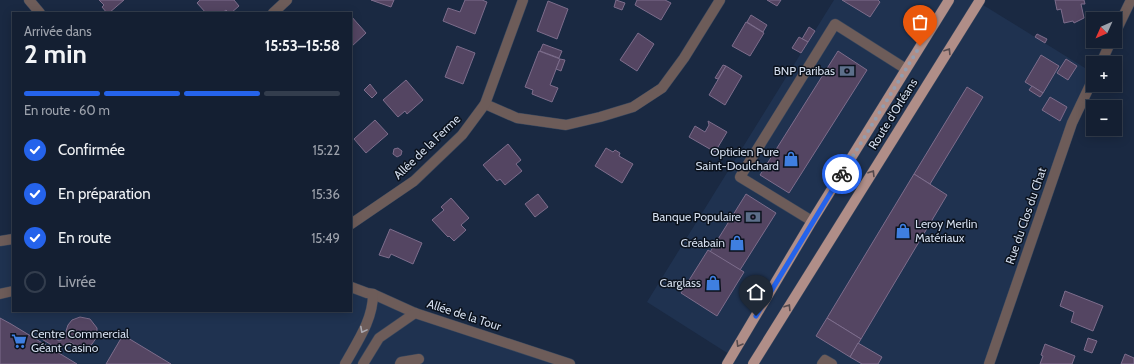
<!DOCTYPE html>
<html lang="fr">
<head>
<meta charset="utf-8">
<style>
  :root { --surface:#141f32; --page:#212c3e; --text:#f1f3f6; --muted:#9da2ac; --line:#333d4d; --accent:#2563eb }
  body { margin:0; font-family:Cabin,sans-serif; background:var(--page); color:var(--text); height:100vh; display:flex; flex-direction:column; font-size:15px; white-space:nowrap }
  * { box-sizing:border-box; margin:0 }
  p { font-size:13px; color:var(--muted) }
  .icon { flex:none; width:22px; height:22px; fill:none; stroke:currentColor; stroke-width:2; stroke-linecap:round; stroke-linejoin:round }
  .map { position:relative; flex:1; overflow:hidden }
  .drawer { position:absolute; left:12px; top:12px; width:340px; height:300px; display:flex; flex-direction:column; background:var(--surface); border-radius:0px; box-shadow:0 2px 10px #0003,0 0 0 1px var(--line) }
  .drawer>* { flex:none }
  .needle { width:26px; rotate:225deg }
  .controls { position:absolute; left:1086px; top:12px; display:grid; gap:8px }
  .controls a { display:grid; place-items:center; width:36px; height:36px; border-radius:0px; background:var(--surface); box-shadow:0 2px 10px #0003,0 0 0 1px var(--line); font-size:20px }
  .pin { position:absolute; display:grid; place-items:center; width:34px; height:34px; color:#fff; margin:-41px -17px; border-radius:50% 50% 50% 0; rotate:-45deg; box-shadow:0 0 4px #0007 }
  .pin .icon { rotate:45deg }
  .courier { position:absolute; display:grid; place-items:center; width:40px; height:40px; margin:-20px; border:3px solid #2563eb; border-radius:50%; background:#fff; color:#222; box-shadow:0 1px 5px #0007 }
  .head em { font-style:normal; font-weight:700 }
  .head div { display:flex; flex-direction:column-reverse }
  .head { display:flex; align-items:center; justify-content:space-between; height:68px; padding:0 12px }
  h1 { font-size:26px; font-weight:700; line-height:30px }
  .bar { display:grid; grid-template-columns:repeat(4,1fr); gap:6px 4px; align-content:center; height:48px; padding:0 12px }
  .bar i { height:5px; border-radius:3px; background:var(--line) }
  .bar .current { background:var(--accent) }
  .bar p { grid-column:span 4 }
  ol { padding:0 12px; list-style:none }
  li { display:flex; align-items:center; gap:12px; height:44px }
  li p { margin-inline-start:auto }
  li .icon { padding:4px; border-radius:50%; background:var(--accent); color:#fff; stroke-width:4 }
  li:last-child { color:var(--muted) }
  li i { width:22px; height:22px; border:2px solid var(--line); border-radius:50% }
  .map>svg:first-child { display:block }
  .built { fill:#1f3250 }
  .building { fill:#544562; stroke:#7d6d8c }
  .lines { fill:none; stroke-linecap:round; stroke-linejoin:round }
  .minor-casing { stroke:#37465d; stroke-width:11 }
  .major-casing { stroke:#37465d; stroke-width:11 }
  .minor { stroke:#6d5c59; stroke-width:10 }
  .major { stroke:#b08e88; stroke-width:10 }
  .oneway { stroke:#554a4d }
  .oneway2 { stroke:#aaa9b1 }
  .done { stroke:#929db0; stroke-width:4; stroke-dasharray:0 7.2 }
  .route { stroke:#2563eb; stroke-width:5 }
  .labels { text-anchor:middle; stroke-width:3; stroke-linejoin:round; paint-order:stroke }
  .poi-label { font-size:12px; fill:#d2dcec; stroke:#0b121d; text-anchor:end }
  .street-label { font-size:12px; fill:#d2dcec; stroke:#0b121d }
</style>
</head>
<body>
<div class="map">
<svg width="1134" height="364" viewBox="0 0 1134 364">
  <rect width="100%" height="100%" fill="#1a2942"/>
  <g class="built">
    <path d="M834 0H975L1093 73V79L989 364H727L732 356 647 302Z"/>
    <path d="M13 239V311H351V287L570 364H0V241Z"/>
  </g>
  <g class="building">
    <path d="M99 0H124L109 13H107L102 7 104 5Z"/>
    <path d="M200 0H234L239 6 231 13H229L226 10 222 13H206L197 3Z"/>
    <path d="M371 0H394L391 7Z"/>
    <path d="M465 0H482L487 2 475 34 443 21 448 8 460 12Z"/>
    <path d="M616 0 625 3 622 10 614 7Z"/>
    <path d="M637 0H665L671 3 661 20 635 5Z"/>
    <path d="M767 0H781L777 6Z"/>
    <path d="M842 0H878L880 2 870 17Z"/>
    <path d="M1055 0H1084L1085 4H1081L1084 18 1074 23 1073 21 1064 23 1061 9 1057 10Z"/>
    <path d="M548 1 568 9 557 39 537 31Z"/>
    <path d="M751 15 767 25 763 32 747 22Z"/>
    <path d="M351 16 366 33 351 47Z"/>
    <path d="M746 22 764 33 750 56 732 46Z"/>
    <path d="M809 27 815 31 808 42 802 39Z"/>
    <path d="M638 33 654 44 637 71 620 60Z"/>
    <path d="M1037 34 1047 39 1045 43 1035 37Z"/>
    <path d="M799 37 808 42 801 53 792 48Z"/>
    <path d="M543 44 562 51 559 58 540 51Z"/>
    <path d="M457 46 475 53 463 84 445 77Z"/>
    <path d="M539 51 560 59 550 85 558 88 552 102 532 94 533 90 525 87Z"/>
    <path d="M838 51 867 70 789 193 760 175Z"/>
    <path d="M1041 55 1059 66 1043 93 1025 82Z"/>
    <path d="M560 59 565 60 561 71 556 69Z"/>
    <path d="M1066 59 1077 66 1068 80 1057 73Z"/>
    <path d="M723 65 726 66 718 79 715 78Z"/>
    <path d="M726 66 742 76 725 105 709 95Z"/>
    <path d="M406 80 423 100 407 114 405 111 398 117 383 100Z"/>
    <path d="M370 84 377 93 372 98 364 90Z"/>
    <path d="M1032 86 1043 93 1040 97 1029 90Z"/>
    <path d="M967 87 983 97 930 184 914 174Z"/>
    <path d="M1050 97 1067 107 1060 121 1042 110Z"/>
    <path d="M375 120 388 134 366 153 354 139Z"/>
    <path d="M708 121 727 132 715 152 689 137 695 126 705 132 709 125Z"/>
    <path d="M508 144 521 160 516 164 522 171 505 185 500 179 497 181 483 165Z"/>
    <path d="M398 148 402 151 401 155 397 157 393 154 394 149Z"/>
    <path d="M606 148 613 152 615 150 620 153 619 156 633 164 622 183 595 166Z"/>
    <path d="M914 174 947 195 861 339 827 318Z"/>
    <path d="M538 194 548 207 535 217 525 204Z"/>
    <path d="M746 194 776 213 740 270 710 252Z"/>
    <path d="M451 198 469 218 461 225 466 230 454 241 449 236 448 237 432 220 444 210 441 207Z"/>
    <path d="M390 229 422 243 413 264 391 254 389 258 379 255Z"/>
    <path d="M708 250 744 272 717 316 681 293Z"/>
    <path d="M1065 291 1103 306 1093 331 1071 322 1074 312 1060 306Z"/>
    <path d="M80 317 90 319 97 328V337L92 344 88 347 83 348 78 347 70 342 59 347 57 345 55 347 40 338 44 331 59 341 67 337 66 331 68 325 72 320Z"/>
    <path d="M0 318 11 324 77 364H0Z"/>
    <path d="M827 318 861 339 850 357 816 336Z"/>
    <path d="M123 335 171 364H106Z"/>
    <path d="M1088 338 1097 341 1092 353 1084 350Z"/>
    <path d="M858 343 882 357 878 364H862L850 357Z"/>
    <path d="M1045 344 1075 356 1072 364H1040L1043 356 1041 355Z"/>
    <path d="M1125 354 1134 358V364H1121Z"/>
  </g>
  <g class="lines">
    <g class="minor-casing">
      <g id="minor">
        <path d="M29 0 40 13"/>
        <path d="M273 13 287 0"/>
        <path d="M1115 33 1131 0"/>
        <path d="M1101 63 1111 41"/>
        <path d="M485 104 517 118 566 125 600 117 633 107 662 88 684 58 720 0"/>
        <path d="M812 221 740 177 835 24 906 69"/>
        <path d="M351 224 414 181 462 135 485 104 523 0"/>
        <path d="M0 241 13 239"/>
        <path d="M351 287 367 293 373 294 415 313 570 364"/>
        <path d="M0 294 13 291"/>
        <path d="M345 364C357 342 373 320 373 294"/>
        <path d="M363 364 379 338 415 313"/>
        <path d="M400 364 401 362 419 359"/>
        <path d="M822 364 825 360 832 364"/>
        <path d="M989 364 1072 123 1093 79"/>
      </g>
    </g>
    <g class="major-casing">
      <g id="major">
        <path d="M727 364 812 221 949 0"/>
        <path d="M753 364 980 0"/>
      </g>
    </g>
    <use href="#minor" class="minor"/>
    <use href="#major" class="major"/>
  </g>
  <defs><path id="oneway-chevron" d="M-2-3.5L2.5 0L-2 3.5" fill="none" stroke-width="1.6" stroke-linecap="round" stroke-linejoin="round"/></defs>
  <g class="oneway">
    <use href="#oneway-chevron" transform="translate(948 51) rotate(-58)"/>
    <use href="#oneway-chevron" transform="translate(872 173) rotate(-58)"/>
    <use href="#oneway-chevron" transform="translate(788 307) rotate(-58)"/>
    <use href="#oneway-chevron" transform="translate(739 344) rotate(121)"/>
  </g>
  <use class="oneway2" href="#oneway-chevron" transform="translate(363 330) rotate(118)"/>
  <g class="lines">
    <path class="done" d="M842 174 920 46"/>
    <path class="route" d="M756 316 842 174"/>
  </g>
  <defs>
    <g id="bank-bare" transform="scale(1.2)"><path d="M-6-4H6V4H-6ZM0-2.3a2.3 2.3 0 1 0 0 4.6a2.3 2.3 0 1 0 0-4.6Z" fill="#5c6f8a" stroke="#0b121d" stroke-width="2.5" paint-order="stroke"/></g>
    <g id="shop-bare" transform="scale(1.2)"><path d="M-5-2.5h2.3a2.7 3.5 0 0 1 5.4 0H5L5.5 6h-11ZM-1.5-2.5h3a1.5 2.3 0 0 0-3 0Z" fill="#3f7fe0" stroke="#0b121d" stroke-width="2.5" paint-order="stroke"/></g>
    <g id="supermarket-bare" transform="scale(1.2)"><path d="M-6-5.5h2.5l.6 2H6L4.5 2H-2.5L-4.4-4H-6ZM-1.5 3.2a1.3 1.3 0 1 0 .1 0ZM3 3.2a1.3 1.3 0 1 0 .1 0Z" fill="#3f7fe0" stroke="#0b121d" stroke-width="2.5" paint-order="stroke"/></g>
  </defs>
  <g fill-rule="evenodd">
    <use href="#bank-bare" x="847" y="71"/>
    <use href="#shop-bare" x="791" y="159"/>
    <use href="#bank-bare" x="753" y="217"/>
    <use href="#shop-bare" x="903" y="231"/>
    <use href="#shop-bare" x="737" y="243"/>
    <use href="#shop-bare" x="713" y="283"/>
    <use href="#supermarket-bare" x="19" y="341"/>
  </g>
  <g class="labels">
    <g class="poi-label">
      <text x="835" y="75">BNP Paribas</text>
      <text x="779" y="156">Opticien Pure<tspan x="779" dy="14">Saint-Doulchard</tspan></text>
      <text x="741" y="221">Banque Populaire</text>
      <text x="915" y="228" text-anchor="start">Leroy Merlin<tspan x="915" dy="14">Matériaux</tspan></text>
      <text x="725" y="247">Créabain</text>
      <text x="701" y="287">Carglass</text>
      <text x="31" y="338" text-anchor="start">Centre Commercial<tspan x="31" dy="14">Géant Casino</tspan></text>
    </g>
    <g class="street-label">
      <text transform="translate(893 114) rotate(-58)" y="4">Route d'Orléans</text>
      <text transform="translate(427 147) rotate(-44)" y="4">Allée de la Ferme</text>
      <text transform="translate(1026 216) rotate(-71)" y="4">Rue du Clos du Chat</text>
      <text transform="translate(464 315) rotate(18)" y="4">Allée de la Tour</text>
    </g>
  </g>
</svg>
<div class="controls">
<a><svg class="needle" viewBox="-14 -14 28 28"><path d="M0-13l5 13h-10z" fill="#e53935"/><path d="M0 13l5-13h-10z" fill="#9da2ac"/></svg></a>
<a>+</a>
<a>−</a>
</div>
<div class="pin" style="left:920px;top:46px;background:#ea580c"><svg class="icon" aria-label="bag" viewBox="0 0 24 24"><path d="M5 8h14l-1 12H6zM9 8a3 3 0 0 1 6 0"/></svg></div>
<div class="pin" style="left:756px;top:316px;background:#1f2937"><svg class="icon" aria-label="home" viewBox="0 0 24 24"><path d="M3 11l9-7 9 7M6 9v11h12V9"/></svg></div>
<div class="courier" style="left:842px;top:174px"><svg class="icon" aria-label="bike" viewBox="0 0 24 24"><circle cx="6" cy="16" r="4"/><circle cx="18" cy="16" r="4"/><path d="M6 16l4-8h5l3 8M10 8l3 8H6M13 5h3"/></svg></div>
<section class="drawer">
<div class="head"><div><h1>2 min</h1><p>Arrivée dans</p></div><em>15:53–15:58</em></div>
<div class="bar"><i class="current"></i><i class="current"></i><i class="current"></i><i></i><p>En route · 60 m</p></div>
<ol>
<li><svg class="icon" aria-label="check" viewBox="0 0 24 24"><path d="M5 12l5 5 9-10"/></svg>Confirmée<p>15:22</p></li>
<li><svg class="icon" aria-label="check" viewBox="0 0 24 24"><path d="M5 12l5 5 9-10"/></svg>En préparation<p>15:36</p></li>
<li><svg class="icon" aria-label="check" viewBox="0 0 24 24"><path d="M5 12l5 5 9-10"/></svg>En route<p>15:49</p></li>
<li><i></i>Livrée</li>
</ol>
</section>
</div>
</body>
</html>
